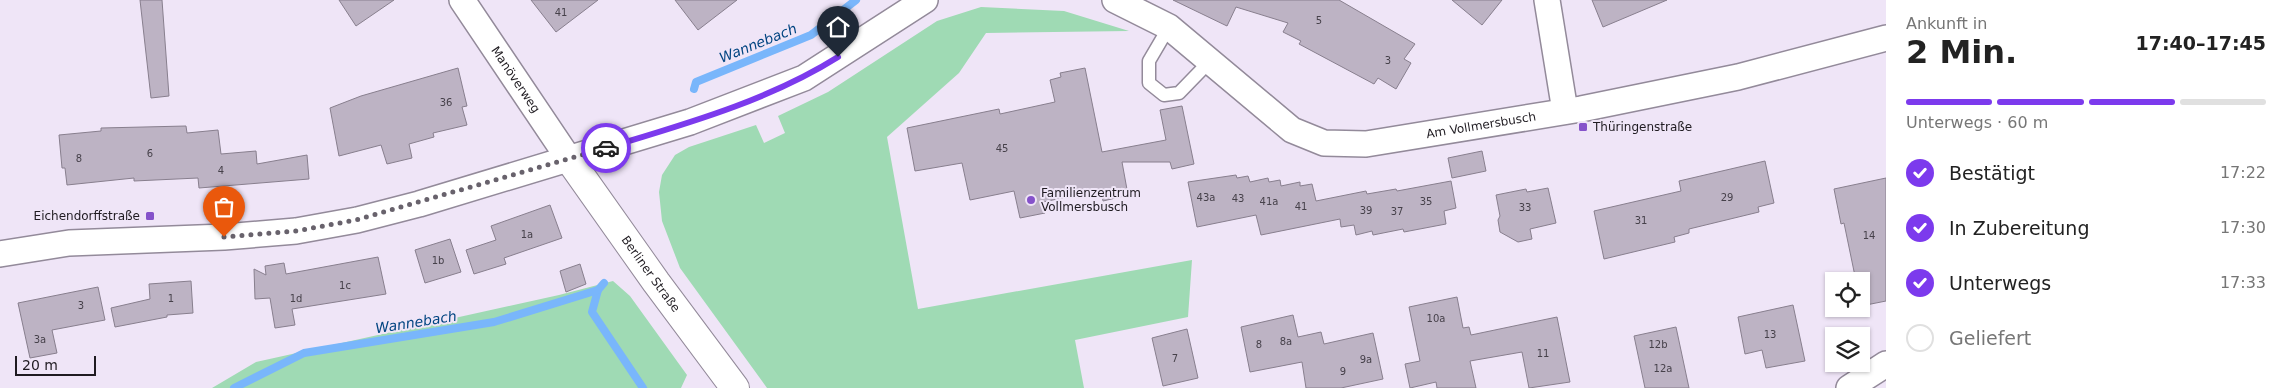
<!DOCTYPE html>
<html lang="de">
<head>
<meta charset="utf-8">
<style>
  :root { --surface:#fff; --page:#f2f2f2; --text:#222; --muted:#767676; --line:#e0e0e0; --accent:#7c3aed }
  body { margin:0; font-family:"DejaVu Sans",sans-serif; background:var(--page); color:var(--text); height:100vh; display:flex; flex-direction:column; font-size:19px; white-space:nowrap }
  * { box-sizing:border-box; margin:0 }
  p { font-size:16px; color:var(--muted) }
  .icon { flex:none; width:28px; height:28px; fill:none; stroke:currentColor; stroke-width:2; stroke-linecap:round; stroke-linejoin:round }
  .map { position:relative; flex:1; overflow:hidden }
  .side { display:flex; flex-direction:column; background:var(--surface); width:400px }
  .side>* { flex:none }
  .buttons { position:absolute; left:1825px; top:272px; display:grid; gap:10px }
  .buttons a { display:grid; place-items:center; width:45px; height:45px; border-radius:0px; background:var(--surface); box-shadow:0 1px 4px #0004; font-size:25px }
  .scale { position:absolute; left:15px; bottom:12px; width:81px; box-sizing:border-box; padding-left:5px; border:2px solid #1f1b21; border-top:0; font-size:14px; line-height:18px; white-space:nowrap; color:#1f1b21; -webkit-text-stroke:4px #efe5f7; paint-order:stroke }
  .pin { position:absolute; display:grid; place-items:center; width:42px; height:42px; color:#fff; margin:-51px -21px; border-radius:50% 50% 50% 0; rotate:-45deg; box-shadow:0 0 5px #0007 }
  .pin .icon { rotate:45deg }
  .courier { position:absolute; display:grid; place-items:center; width:50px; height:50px; margin:-25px; border:4px solid #7c3aed; border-radius:50%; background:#fff; color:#222; box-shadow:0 1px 6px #0007 }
  .headline em { font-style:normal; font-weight:700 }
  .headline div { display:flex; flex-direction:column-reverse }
  .headline { display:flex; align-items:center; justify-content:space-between; height:85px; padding:0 20px }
  h1 { font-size:32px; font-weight:700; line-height:38px }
  .bar { display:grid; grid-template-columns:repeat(4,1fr); gap:8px 5px; align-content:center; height:60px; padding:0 20px }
  .bar i { height:6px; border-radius:4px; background:var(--line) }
  .bar .selected { background:var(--accent) }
  .bar p { grid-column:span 4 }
  ol { padding:0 20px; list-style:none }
  li { display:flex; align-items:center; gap:15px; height:55px }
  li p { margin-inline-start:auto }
  li .icon { padding:5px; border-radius:50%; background:var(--accent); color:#fff; stroke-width:4 }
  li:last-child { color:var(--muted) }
  li i { width:28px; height:28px; border:2px solid var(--line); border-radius:50% }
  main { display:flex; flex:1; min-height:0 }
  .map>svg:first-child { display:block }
  .green { fill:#9fdab4 }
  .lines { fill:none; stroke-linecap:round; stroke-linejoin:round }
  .stream { stroke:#79b6fb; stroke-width:8 }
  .building { fill:#bdb3c4; stroke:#887f8e }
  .service-casing { stroke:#938a9a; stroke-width:15 }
  .minor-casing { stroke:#938a9a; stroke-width:28 }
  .tertiary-casing { stroke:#938a9a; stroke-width:30 }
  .service { stroke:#fff; stroke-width:12 }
  .minor { stroke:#fff; stroke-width:25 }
  .tertiary { stroke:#fff; stroke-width:28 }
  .done { stroke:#68626c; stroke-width:5; stroke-dasharray:0 9 }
  .route { stroke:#7c3aed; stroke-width:6 }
  .poi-dot { fill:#8552ca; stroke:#efe5f7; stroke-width:2 }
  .labels { text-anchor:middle; stroke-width:4; stroke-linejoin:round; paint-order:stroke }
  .number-label { font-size:10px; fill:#46414a }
  .street-label { font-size:12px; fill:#1f1b21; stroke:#efe5f7 }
  .poi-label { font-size:12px; fill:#1f1b21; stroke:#efe5f7; text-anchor:start }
  .water-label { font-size:14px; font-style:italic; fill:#004481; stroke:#efe5f7 }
</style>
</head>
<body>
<main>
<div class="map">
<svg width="1886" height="388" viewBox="0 0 1886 388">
  <rect width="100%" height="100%" fill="#efe5f7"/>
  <g class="green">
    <path d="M981 7 1064 11 1129 31 986 33 959 73 887 137 918 309 1192 260 1188 317 1075 340 1084 388H767L680 268 662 221 659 192 662 175 675 155 689 147 756 125 764 143 785 133 778 116 828 92 937 21Z"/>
    <path d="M613 281 630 296 687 375 681 388H212L256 362 559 295Z"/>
  </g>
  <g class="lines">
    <g class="stream">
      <path d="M694 89 696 82 811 35 856 0"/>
      <path d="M598 290 592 312 643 388"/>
      <path d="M234 388 304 353 494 322 598 290 604 283"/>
    </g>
  </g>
  <g class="building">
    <path d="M140 0H162L169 96 151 98Z"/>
    <path d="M339 0H394L356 26Z"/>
    <path d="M531 0H598L556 32Z"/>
    <path d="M675 0H737L698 30Z"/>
    <path d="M1173 0H1339L1415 44 1404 59 1411 63 1396 89 1378 78 1374 84 1299 44 1301 41 1283 32 1288 23 1236 7 1227 26Z"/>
    <path d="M1452 0H1502L1482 25Z"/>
    <path d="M1592 0H1667L1603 27Z"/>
    <path d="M458 68 467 106 462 107 467 125 433 133 434 137 409 144 412 158 387 164 381 145 339 156 330 108 361 96Z"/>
    <path d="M1085 68 1102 152 1166 140 1160 110 1182 106 1194 164 1172 169 1170 162H1122L1128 195 1103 201 1101 190 1043 202 1045 213 1020 218 1014 191 970 200 962 163 915 171 907 128 999 109 1000 114 1055 102 1050 80 1061 77 1060 73Z"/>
    <path d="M186 126 187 133 218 130 221 154 256 151 257 164 307 155 309 179 199 188 198 178 134 181V178L67 185 65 168H62L59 135 101 131V128Z"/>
    <path d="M1482 151 1486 171 1452 178 1448 158Z"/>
    <path d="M1765 161 1774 203 1758 207 1759 212 1689 229V233L1674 237 1675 242 1604 259 1594 211 1681 191 1679 181Z"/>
    <path d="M1236 175 1237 178 1248 176 1250 182 1268 178 1269 182 1280 180 1281 186 1300 182V186L1312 184 1316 201 1366 191 1367 194 1396 189 1397 191 1451 181 1456 208 1444 211 1446 224 1404 232 1403 229 1373 235 1372 231 1356 235 1354 225 1341 227 1340 219 1261 235 1256 215 1197 227 1188 182Z"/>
    <path d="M1886 178V301L1861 306V281H1856L1844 223 1841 224 1834 189Z"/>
    <path d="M1548 188 1556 223 1530 229 1532 239 1518 242 1500 232 1498 220 1500 216 1496 195 1526 189 1527 192Z"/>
    <path d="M550 205 562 238 504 258 506 264 474 274 466 250 496 240 491 226Z"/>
    <path d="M450 239 461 272 425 283 415 250Z"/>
    <path d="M378 257 386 294 292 309 295 325 275 328 270 298 255 299 254 269 266 275 265 266 284 263 286 274Z"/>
    <path d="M580 264 586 284 566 292 560 271Z"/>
    <path d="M191 281 193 313 167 315V317L115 327 111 308 150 299 149 284Z"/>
    <path d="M98 287 105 320 52 330 57 353 30 358 18 303Z"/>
    <path d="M1457 297 1463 328 1469 327 1471 335 1557 317 1570 382 1529 388 1522 352 1470 361 1476 388H1437L1436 382 1410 388 1405 364 1420 361 1409 307Z"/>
    <path d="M1793 305 1805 361 1766 368 1762 350 1745 354 1738 317Z"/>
    <path d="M1293 315 1298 337 1321 332 1324 344 1373 333 1383 379 1341 388H1306L1302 362 1250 372 1241 327Z"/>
    <path d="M1676 327 1689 388H1645L1634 336Z"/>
    <path d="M1187 329 1198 378 1163 386 1152 338Z"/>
  </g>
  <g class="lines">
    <g class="service-casing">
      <path id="service" d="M1169 27 1149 61V83L1164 95 1179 93 1211 60"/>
    </g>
    <g class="minor-casing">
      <g id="minor">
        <path id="s1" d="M462 0 569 159"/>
        <path id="s2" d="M1115 0 1169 27 1292 130 1324 143 1366 144 1581 109 1738 77 1886 38"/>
        <path d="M1547 0 1565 111"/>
        <path d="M0 254 69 243 224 237 296 231 357 220 419 204 690 122 804 78 925 0"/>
        <path d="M1849 388 1886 364"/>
      </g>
    </g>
    <g class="tertiary-casing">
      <g id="tertiary">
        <path id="s3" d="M569 159 656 282 735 388"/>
      </g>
    </g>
    <use href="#service" class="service"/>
    <use href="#minor" class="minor"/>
    <use href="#tertiary" class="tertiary"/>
  </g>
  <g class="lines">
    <path class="done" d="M224 237 296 231 356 220 606 148"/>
    <path class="route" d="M606 148C685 124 768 101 838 57"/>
  </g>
  <g class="poi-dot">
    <rect x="1578" y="122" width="10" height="10" rx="2.5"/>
    <circle cx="1031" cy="200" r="5"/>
    <rect x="145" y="211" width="10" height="10" rx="2.5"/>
  </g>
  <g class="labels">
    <g class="number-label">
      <text x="561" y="16">41</text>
      <text x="1319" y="24">5</text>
      <text x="1388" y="64">3</text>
      <text x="446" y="106">36</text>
      <text x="1002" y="152">45</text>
      <text x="150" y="157">6</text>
      <text x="79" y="162">8</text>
      <text x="221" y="174">4</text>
      <text x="1206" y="201">43a</text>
      <text x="1727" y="201">29</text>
      <text x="1238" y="202">43</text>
      <text x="1269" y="205">41a</text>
      <text x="1426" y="205">35</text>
      <text x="1301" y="210">41</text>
      <text x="1525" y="211">33</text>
      <text x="1366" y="214">39</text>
      <text x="1397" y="215">37</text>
      <text x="1641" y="224">31</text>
      <text x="527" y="238">1a</text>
      <text x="1869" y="239">14</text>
      <text x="438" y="264">1b</text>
      <text x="345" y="289">1c</text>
      <text x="171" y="302">1</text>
      <text x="296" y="302">1d</text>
      <text x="81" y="309">3</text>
      <text x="1436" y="322">10a</text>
      <text x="1770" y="338">13</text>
      <text x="40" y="343">3a</text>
      <text x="1286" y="345">8a</text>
      <text x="1259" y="348">8</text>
      <text x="1658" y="348">12b</text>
      <text x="1543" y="357">11</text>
      <text x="1175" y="362">7</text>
      <text x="1366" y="363">9a</text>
      <text x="1663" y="372">12a</text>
      <text x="1343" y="375">9</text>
    </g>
    <g class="street-label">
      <text dy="4" stroke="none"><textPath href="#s1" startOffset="96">Manöverweg</textPath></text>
      <text dy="4" stroke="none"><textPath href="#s2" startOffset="414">Am Vollmersbusch</textPath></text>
      <text dy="4" stroke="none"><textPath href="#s3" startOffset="141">Berliner Straße</textPath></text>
    </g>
    <g class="poi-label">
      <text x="1593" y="131">Thüringenstraße</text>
      <text x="1041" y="197">Familienzentrum<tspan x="1041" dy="14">Vollmersbusch</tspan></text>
      <text x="140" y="220" text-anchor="end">Eichendorffstraße</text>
    </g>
    <g class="water-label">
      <text transform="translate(758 43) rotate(-22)" y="5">Wannebach</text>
      <text transform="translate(416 322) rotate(-9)" y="5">Wannebach</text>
    </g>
  </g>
</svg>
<div class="buttons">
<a><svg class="icon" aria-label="locate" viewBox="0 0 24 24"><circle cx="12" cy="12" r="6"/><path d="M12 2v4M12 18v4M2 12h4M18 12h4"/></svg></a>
<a><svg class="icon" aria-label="layers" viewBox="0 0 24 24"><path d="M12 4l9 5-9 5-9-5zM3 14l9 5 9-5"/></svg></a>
</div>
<div class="scale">20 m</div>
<div class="pin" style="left:224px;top:237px;background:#ea580c"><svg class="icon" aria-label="bag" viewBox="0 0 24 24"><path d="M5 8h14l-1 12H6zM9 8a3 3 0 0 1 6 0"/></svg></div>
<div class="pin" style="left:838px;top:57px;background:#1f2937"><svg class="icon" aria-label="home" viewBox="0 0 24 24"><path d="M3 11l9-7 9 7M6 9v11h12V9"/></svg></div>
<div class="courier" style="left:606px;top:148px"><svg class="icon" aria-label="car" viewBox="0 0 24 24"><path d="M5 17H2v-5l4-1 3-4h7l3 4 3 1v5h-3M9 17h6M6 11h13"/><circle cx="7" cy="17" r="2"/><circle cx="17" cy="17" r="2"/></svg></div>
</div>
<section class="side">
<div class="headline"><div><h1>2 Min.</h1><p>Ankunft in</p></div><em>17:40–17:45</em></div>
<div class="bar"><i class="selected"></i><i class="selected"></i><i class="selected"></i><i></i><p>Unterwegs · 60 m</p></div>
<ol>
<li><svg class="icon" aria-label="check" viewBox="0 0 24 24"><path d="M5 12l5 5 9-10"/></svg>Bestätigt<p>17:22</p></li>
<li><svg class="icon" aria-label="check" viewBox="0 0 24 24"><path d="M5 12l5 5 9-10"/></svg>In Zubereitung<p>17:30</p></li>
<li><svg class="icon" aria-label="check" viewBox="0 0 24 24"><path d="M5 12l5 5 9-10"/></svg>Unterwegs<p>17:33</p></li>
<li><i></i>Geliefert</li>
</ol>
</section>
</main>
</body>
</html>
